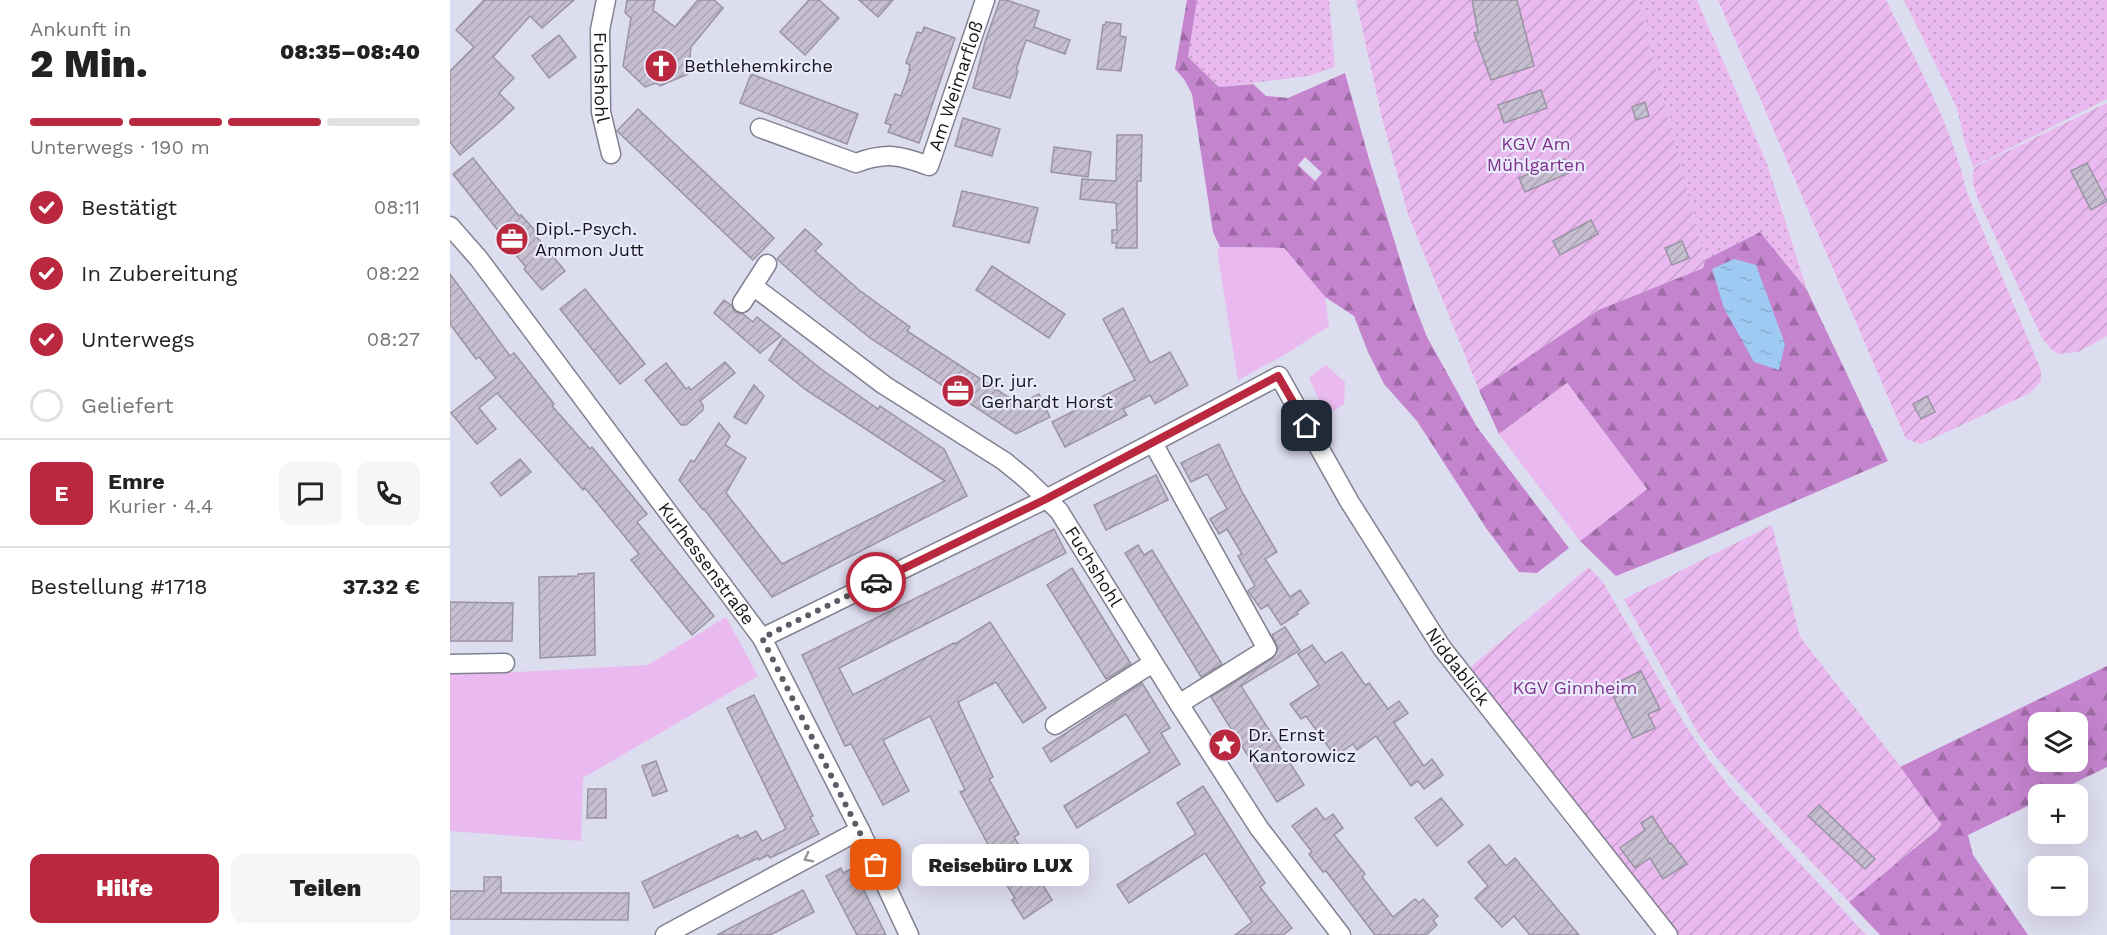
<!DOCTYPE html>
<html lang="de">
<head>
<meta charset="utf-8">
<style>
  :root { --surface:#fff; --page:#f6f6f6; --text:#222; --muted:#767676; --line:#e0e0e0; --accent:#b9283e }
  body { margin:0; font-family:"Work Sans",sans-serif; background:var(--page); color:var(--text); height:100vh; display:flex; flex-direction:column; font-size:22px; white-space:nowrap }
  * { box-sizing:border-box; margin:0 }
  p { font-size:20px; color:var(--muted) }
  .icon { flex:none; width:33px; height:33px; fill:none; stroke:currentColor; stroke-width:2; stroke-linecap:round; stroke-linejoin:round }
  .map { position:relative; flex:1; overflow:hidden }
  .drawer { display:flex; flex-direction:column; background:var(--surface); width:450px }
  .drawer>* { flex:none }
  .tools { position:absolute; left:1578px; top:712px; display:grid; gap:12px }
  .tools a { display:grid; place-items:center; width:60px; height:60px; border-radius:12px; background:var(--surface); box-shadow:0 6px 24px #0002; font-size:30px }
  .pin { position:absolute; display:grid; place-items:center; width:51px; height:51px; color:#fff; margin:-26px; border-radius:12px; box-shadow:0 3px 9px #0006 }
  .courier { position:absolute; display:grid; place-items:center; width:60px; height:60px; margin:-30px; border:4px solid #b9283e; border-radius:50%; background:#fff; color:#222; box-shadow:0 2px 8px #0007 }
  .bubble { position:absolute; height:42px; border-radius:12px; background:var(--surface); box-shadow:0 6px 24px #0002; font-size:20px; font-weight:800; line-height:42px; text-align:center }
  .overview em { font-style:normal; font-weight:800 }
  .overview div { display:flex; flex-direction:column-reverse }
  .overview { display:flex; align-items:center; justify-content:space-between; height:102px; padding:0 30px }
  h1 { font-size:39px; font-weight:800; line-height:45px }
  .bar { display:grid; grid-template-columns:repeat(4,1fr); gap:9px 6px; align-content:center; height:72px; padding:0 30px }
  .bar i { height:8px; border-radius:4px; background:var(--line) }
  .bar .current { background:var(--accent) }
  .bar p { grid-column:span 4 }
  .line { display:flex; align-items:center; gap:15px; padding:0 30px; border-top:2px solid var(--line) }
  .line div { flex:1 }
  .round { display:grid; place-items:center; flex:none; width:63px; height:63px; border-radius:12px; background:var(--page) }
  ol { padding:0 30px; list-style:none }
  li { display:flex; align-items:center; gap:18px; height:66px }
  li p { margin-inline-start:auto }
  li .icon { padding:6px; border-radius:50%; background:var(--accent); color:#fff; stroke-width:4 }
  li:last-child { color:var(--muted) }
  li i { width:33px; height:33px; border:3px solid var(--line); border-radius:50% }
  .button { display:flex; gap:12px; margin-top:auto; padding:12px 30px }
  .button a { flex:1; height:69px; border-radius:12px; background:var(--accent); color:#fff; font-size:24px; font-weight:800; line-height:69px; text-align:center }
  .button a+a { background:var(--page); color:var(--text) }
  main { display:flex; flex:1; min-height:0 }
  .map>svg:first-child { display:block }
  .grass { fill:url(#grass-dots) }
  .forest { fill:url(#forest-firs); fill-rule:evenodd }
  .park { fill:#e9b9ef }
  .garden { fill:url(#garden-furrows) }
  .water { fill:url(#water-ripples) }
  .building { fill:url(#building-hatch); stroke:#9a93a4; stroke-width:1.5 }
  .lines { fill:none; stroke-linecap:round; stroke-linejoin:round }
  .minor-casing { stroke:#818192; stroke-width:21 }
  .minor { stroke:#fff; stroke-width:18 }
  .oneway { stroke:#969699 }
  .done { stroke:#5c5c66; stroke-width:6; stroke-dasharray:0 10.8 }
  .route { stroke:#b9283e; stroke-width:8 }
  .labels { text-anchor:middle; stroke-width:4.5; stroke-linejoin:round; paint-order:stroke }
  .poi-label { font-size:18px; fill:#16161c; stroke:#eaeafd; text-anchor:start }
  .street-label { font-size:18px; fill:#16161c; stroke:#eaeafd }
  .park-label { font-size:18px; fill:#7e3189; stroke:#eaeafd }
</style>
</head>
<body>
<main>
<section class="drawer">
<div class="overview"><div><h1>2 Min.</h1><p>Ankunft in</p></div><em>08:35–08:40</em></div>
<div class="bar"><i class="current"></i><i class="current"></i><i class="current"></i><i></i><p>Unterwegs · 190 m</p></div>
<ol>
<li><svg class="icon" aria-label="check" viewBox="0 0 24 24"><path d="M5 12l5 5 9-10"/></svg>Bestätigt<p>08:11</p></li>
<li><svg class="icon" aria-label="check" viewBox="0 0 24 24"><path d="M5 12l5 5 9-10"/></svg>In Zubereitung<p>08:22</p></li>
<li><svg class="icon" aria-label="check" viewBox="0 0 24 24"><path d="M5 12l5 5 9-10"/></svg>Unterwegs<p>08:27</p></li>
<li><i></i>Geliefert</li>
</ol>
<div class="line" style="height:108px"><b class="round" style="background:var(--accent);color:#fff">E</b><div><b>Emre</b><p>Kurier · 4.4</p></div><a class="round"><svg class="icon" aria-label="chat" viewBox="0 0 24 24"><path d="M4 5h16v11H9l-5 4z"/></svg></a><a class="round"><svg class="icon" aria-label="phone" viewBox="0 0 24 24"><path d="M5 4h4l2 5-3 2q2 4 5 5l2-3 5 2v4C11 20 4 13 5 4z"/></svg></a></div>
<div class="line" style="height:78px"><div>Bestellung #1718</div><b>37.32 €</b></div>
<div class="button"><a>Hilfe</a><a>Teilen</a></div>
</section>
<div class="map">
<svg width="1657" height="935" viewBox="0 0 1657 935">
  <defs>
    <pattern id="grass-dots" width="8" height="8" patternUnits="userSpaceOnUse" patternTransform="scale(1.5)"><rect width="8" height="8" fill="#e9b9ef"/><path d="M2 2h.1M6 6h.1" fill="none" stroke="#c79ecc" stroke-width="1.8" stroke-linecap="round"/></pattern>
    <pattern id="forest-firs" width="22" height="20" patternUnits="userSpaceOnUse" patternTransform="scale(1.5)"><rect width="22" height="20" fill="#c584ce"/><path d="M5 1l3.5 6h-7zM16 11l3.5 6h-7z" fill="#9f6ba6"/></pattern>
    <pattern id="garden-furrows" width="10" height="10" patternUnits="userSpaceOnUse" patternTransform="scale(1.5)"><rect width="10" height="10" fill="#e9b9ef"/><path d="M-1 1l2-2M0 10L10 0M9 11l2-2" fill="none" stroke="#c79ecc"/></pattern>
    <pattern id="water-ripples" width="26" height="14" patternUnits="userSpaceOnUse" patternTransform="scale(1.5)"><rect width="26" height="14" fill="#9fcaf4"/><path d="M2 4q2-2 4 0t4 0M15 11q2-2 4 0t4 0" fill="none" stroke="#88add1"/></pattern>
    <pattern id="building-hatch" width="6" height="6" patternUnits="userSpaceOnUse" patternTransform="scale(1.5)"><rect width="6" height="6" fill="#c6bfd0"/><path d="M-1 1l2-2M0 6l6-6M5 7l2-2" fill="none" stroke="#a9a3b2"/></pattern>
  </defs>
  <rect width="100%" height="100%" fill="#ddddf0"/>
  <g class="grass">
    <path d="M747 0H879L885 67 858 76 769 87 738 57Z"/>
    <path d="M1188 0H1247L1317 164 1357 290 1310 232 1255 260Z"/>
    <path d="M1454 0H1657V99L1523 167 1515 143 1507 108Z"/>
  </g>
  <g class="forest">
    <path d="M737 0H747L738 57 769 87 803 84 816 96 838 98 895 73 919 159 964 304 977 337 1027 427 1119 548 1087 573 1069 572 1036 528 967 421 934 384 918 352 904 316 875 297 834 248 770 247 763 232 742 94 734 79 725 69ZM855 157 872 173 865 181 848 165Z"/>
    <path d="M1310 232 1357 290 1438 461 1251 542 1166 576 1130 541 1197 489 1117 383 1049 434 1029 390 1148 310 1253 268 1255 260Z"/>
    <path d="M1657 666V767L1600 795H1588V801L1518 835 1523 855 1578 935H1430L1399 902 1487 830 1491 824 1450 767ZM1588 723H1628V762H1588Z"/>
  </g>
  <g class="park">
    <path d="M770 247 834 248 875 297 879 326 836 354 788 380 767 251Z"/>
    <path d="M876 365 895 382 894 404 884 411 870 402 859 378Z"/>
    <path d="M1117 383 1197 489 1130 541 1049 434Z"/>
    <path d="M276 617 308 676 133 778 131 841 0 831V672H68L198 665Z"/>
  </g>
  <g class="garden">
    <path d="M906 0H1188L1255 260 1253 268 1148 310 1029 390 958 214 931 114Z"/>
    <path d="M1268 0H1436C1466 62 1502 125 1517 193L1591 370V381L1580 393 1471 444 1456 439Z"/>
    <path d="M1657 103V336L1628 352 1608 354 1600 348 1592 338 1527 197C1524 186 1520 178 1525 167Z"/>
    <path d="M1322 525 1350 637 1450 766 1491 824 1487 830 1399 902 1334 833 1270 762 1249 735 1174 599Z"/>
    <path d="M1139 567 1154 584 1234 723 1261 763 1282 790 1416 935H1225L1016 671Z"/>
  </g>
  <path class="water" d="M1284 259 1306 265 1335 344 1329 370 1304 362 1274 308 1262 269Z"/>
  <g class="building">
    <path d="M34 0H124L92 28 80 16 43 57 64 78 49 93 64 108 46 125 10 155 0 142V71L24 47 6 30Z"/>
    <path d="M177 0H205L203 10 225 27 248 0H264L273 8 241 47 238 74 210 86 206 83 195 87 173 66 181 18 175 13Z"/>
    <path d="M359 0H369L389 18 355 55 330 32Z"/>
    <path d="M409 0H443L428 17Z"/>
    <path d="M550 0H556L589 11 584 27 620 40 615 54 576 40 566 70 568 71 560 98 523 88 535 42Z"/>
    <path d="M1022 0H1067L1084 66 1041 80 1024 33 1028 32Z"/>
    <path d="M656 22 671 24 670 36 676 37 671 71 647 69 653 25H655Z"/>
    <path d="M474 27 505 38 469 143 438 132 441 125 435 123 445 94 451 96 460 70H459L460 65 456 63 467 32 472 33Z"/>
    <path d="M109 35 126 57 99 78 82 56Z"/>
    <path d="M301 74 408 114 397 144 290 103Z"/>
    <path d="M1091 90 1097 108 1054 123 1048 105Z"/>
    <path d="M1195 102 1199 116 1186 120 1182 107Z"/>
    <path d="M188 109 324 238 303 260 167 131Z"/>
    <path d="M513 118 550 129 542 156 505 146Z"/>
    <path d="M667 135H692L691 181H687V248H666L667 243H662V230H667L666 203 630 199 632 179 666 181Z"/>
    <path d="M604 147 641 152 638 177 601 172Z"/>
    <path d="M23 158 69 216 71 215 88 234 86 236 115 271 92 290 74 269 76 267 48 234 50 233 3 174Z"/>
    <path d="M1114 159 1121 172 1075 192 1069 178Z"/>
    <path d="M1637 163 1657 201 1641 210 1621 171Z"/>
    <path d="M512 191 588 208 579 243 503 226Z"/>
    <path d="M1141 220 1148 234 1110 255 1103 241Z"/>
    <path d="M355 229 372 244 365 251 409 290 460 327 457 331 569 404 589 394 600 417 566 434 420 338 366 294 327 259Z"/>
    <path d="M1232 241 1239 258 1222 265 1215 248Z"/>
    <path d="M542 266 615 314 599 338 526 290Z"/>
    <path d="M0 274 60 356 64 353 104 404 102 406 140 449 142 447 197 514 187 522 264 616 242 635 181 560 189 554 135 488 133 490 47 393 29 408 46 429 27 444 1 413 46 378 29 357 26 359 0 324Z"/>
    <path d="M135 289 195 364 170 384 110 309Z"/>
    <path d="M274 300 281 305 285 312 293 314 303 322 307 317 331 336 310 353 264 313Z"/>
    <path d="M673 308 700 363 720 352 738 385 705 404 700 395 673 409 677 415 615 447 602 422 685 380 653 319Z"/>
    <path d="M333 338 371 369 428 409 430 406 494 449 517 496 322 597 254 509 253 510 229 480 241 460 244 462 269 423 280 436 275 445 296 458 276 493 332 564 495 481 356 390 319 360Z"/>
    <path d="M275 362 285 373 250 401 253 405V410L236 425H231L195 380 216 363 236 389 239 387 241 390Z"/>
    <path d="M304 385 314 396 296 424 284 417Z"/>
    <path d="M1477 396 1485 412 1471 419 1463 404Z"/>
    <path d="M769 444 792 492 827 552 815 559 840 597 850 590 859 603 847 612 848 614 831 625 818 605 811 609 798 591 805 586 788 556 792 554 777 529 769 534 760 519 777 509 757 474 741 482 731 463Z"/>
    <path d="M70 459 81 472 51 496 41 483Z"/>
    <path d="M706 475 718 500 656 530 644 505Z"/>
    <path d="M604 529 616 553 389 668 403 695 504 643 505 644 540 622 596 708 573 723 546 682 508 702 543 777 539 779 569 834 564 837 602 900 574 919 562 900 565 898 537 855 542 852 510 792 515 790 480 716 433 740 459 791 433 805 401 744 395 746 352 655Z"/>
    <path d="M688 545 694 555 702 550 772 664 751 677 675 553Z"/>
    <path d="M622 568 681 664 656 679 597 585Z"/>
    <path d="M144 573 145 655 90 658 89 577 128 576V574Z"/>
    <path d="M0 602 63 603 62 641H0Z"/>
    <path d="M835 627 850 650 791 686 854 785 827 802 761 697 823 658 828 648 822 635Z"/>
    <path d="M862 645 875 663 892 652 915 685 919 683 938 709 949 701 958 713 944 723 974 766 982 759 993 775 974 789 968 781 961 786 926 736 907 750 903 744 885 756 856 716 851 719 840 704 869 685 848 654Z"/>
    <path d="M1191 671 1210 709 1198 714 1205 728 1183 738 1164 698 1169 695 1164 684Z"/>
    <path d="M692 683 720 728 711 733 730 764 627 828 614 806 700 752 676 714 601 762 593 748Z"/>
    <path d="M304 695 363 816 360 817 369 834 320 858 318 855 309 860 308 858 204 908 192 882 288 835 290 839 306 831 312 841 336 829 277 708Z"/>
    <path d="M206 761 217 791 203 796 192 766Z"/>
    <path d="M753 786 815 883 810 887 842 928 833 935H785L802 922 755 853 679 903 667 885 746 834 727 803Z"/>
    <path d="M138 789H156V818H137Z"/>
    <path d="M991 798 1013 825 987 846 965 818Z"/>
    <path d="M1369 805 1425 859 1415 869 1358 816Z"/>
    <path d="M866 808 875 820 883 814 893 828 884 835 915 874 912 877 943 917 965 899 969 903 973 899 988 916 983 920 987 925 976 935H925L876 871 873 872 859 854 862 852 842 826Z"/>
    <path d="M1202 816 1220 844 1221 843 1237 864 1213 879 1200 858 1185 868 1170 848 1195 830 1191 823Z"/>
    <path d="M1039 845 1056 866 1065 858 1129 935H1080L1064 916 1052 927 1025 898 1038 886 1018 862Z"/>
    <path d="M391 868 393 873 403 868 436 935H407L376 876Z"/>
    <path d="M34 877H51V893H179L178 920 0 919V891H34Z"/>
    <path d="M353 890 364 912 324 933 319 935H267Z"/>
  </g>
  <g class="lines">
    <g class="minor-casing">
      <g id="minor">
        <path id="s1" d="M156 0 150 30 151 112 161 154"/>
        <path id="s2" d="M310 128 406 163C436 152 450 155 479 166L535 0"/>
        <path id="s3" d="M0 226 29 259 312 638 410 830 459 935"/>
        <path id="s4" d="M303 286 434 385 554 461 576 479 609 511 729 704 809 828 891 935"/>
        <path d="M292 303 317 264"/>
        <path d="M703 443 817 649 729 704"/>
        <path id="s5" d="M312 638 596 499 829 376 899 501 992 648 1218 935"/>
        <path d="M0 664 55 663"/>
        <path d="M605 725 703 663"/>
        <path d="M215 935 410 830"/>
      </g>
    </g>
    <use href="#minor" class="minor"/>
  </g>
  <defs><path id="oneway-chevron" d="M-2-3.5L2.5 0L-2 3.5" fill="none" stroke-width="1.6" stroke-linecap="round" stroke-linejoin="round" transform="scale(1.5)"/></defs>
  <use class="oneway" href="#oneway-chevron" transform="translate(358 858) rotate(152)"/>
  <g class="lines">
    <path class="done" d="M426 582 312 638 426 865"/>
    <path class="route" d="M426 582 596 499 828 376 857 426"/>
  </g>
  <defs>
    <g id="church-disc" transform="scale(1.725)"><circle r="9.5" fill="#b9283e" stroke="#eaeafd"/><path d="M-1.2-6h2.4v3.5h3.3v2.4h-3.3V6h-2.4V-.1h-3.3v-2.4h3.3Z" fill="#fff"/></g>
    <g id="office-disc" transform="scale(1.725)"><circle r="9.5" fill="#b9283e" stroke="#eaeafd"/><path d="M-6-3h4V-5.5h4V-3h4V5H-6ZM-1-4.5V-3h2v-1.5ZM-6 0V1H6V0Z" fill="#fff"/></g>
    <g id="sight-disc" transform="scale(1.725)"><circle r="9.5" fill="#b9283e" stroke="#eaeafd"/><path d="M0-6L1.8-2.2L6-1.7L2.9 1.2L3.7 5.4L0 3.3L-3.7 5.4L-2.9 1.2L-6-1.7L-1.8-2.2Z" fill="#fff"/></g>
  </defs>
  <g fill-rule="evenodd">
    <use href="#church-disc" x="211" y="66"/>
    <use href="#office-disc" x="62" y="239"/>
    <use href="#office-disc" x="508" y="391"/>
    <use href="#sight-disc" x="775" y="745"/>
  </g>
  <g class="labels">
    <g class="poi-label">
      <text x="234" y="72">Bethlehemkirche</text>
      <text x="85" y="235">Dipl.-Psych.<tspan x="85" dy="21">Ammon Jutt</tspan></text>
      <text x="531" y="387">Dr. jur.<tspan x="531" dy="21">Gerhardt Horst</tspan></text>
      <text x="798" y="741">Dr. Ernst<tspan x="798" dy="21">Kantorowicz</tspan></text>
    </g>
    <g class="street-label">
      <text dy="6" stroke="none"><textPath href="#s1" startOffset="78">Fuchshohl</textPath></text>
      <text dy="6" stroke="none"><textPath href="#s2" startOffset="262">Am Weimarfloß</textPath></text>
      <text dy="6" stroke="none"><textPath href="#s3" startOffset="424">Kurhessenstraße</textPath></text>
      <text dy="6" stroke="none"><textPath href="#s4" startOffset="446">Fuchshohl</textPath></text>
      <text dy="6" stroke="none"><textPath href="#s5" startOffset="921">Niddablick</textPath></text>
    </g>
    <g class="park-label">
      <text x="1086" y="150">KGV Am<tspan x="1086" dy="21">Mühlgarten</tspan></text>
      <text x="1125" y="694">KGV Ginnheim</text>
    </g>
  </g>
</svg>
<div class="tools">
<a><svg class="icon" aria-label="layers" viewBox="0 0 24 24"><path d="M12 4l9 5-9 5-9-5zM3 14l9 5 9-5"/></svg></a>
<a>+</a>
<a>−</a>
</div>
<div class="pin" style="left:426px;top:865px;background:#ea580c"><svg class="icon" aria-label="bag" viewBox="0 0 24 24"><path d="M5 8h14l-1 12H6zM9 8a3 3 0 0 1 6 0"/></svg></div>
<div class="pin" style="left:857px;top:426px;background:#1f2937"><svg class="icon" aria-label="home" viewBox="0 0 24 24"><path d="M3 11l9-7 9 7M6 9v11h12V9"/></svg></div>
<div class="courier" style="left:426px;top:582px"><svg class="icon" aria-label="car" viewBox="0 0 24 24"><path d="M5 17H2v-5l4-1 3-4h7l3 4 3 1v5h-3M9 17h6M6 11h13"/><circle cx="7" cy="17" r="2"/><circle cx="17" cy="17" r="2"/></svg></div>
<div class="bubble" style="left:462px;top:844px;width:177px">Reisebüro LUX</div>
</div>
</main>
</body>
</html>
